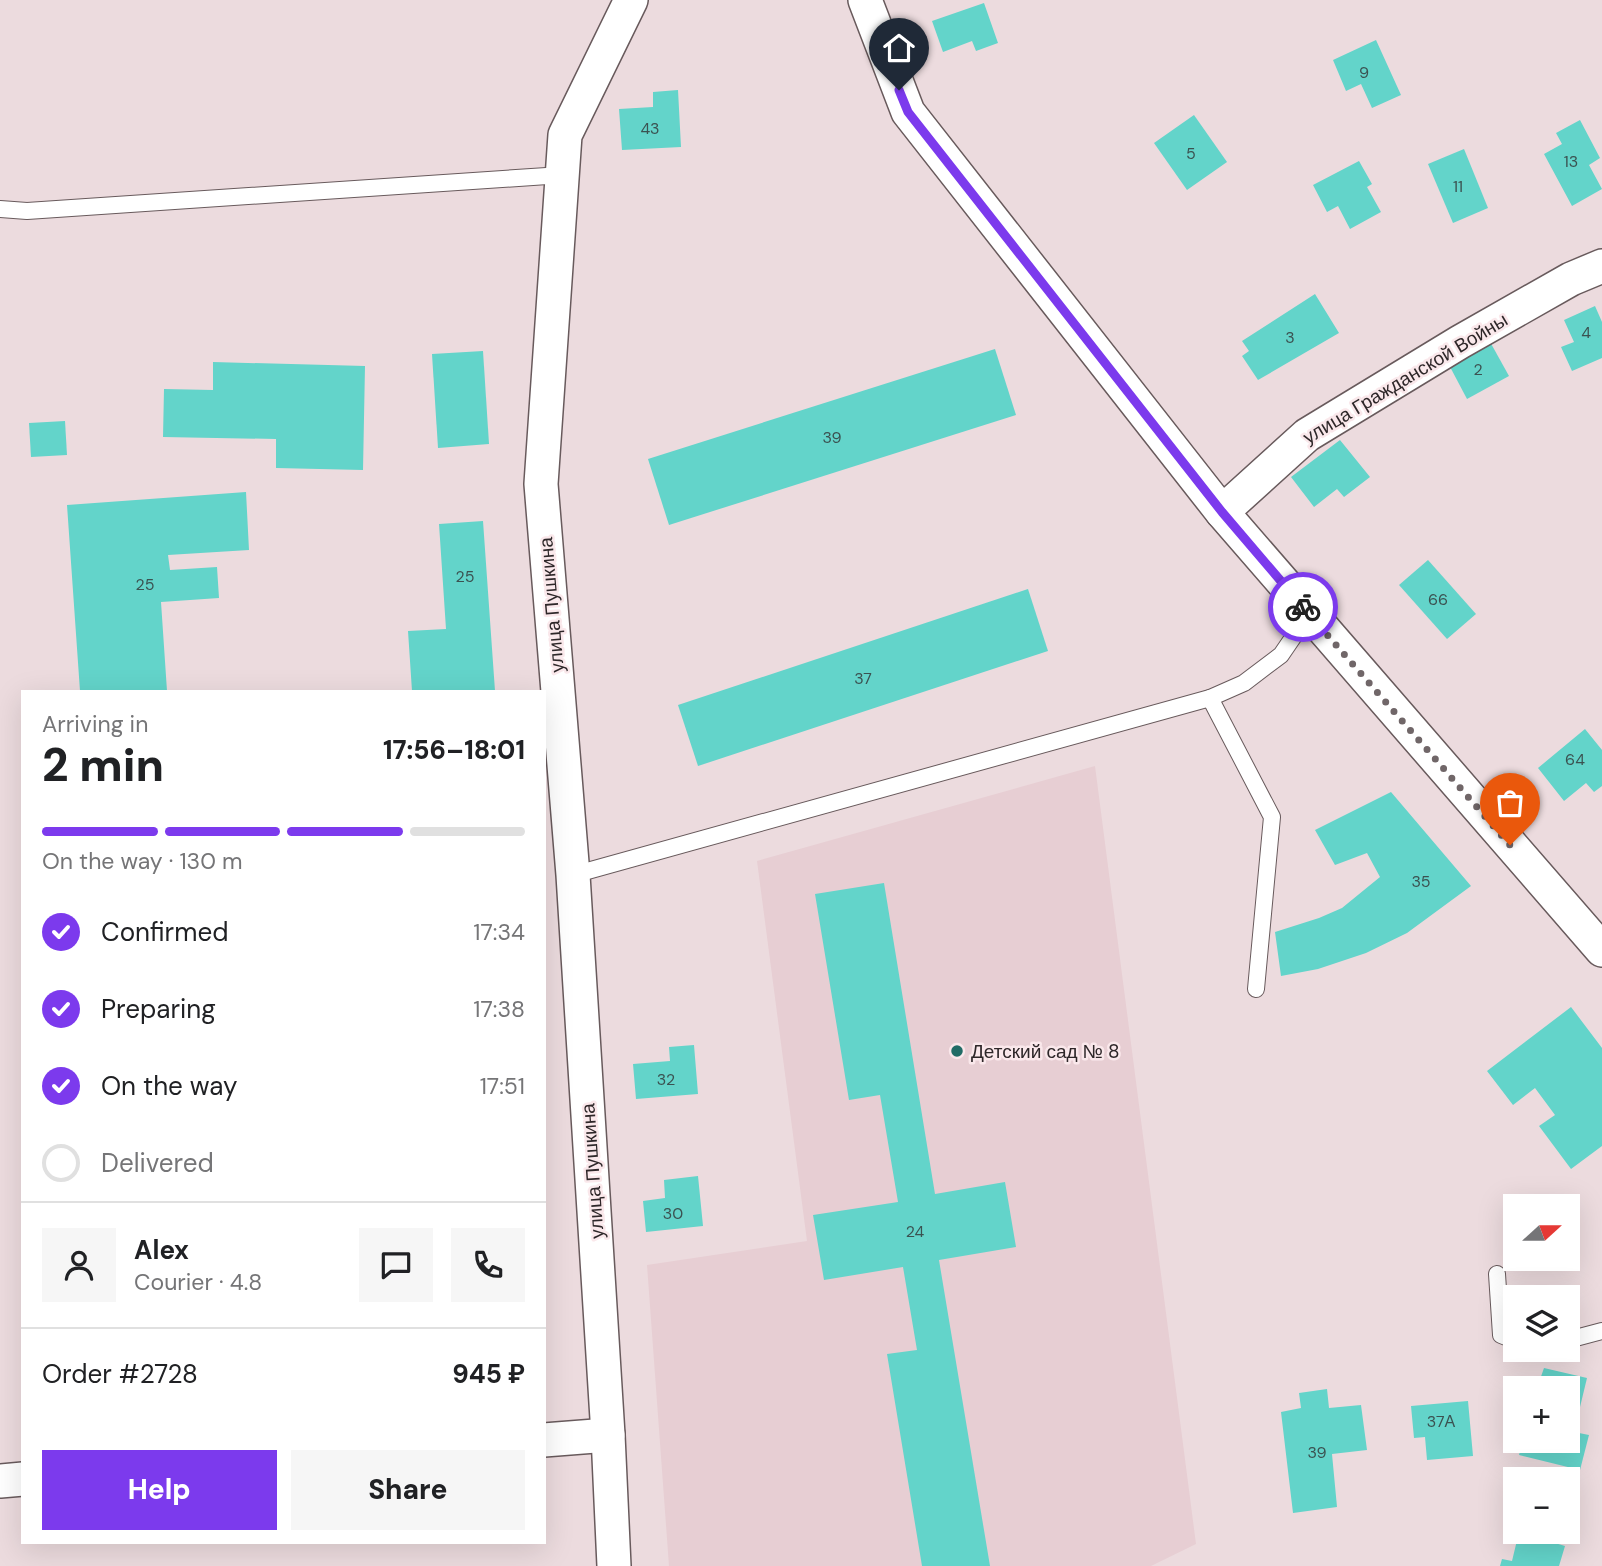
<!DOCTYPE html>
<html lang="en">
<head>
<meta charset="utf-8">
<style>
  :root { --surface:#fff; --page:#f6f6f6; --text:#202124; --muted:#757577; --line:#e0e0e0; --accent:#7c3aed }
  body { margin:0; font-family:"DM Sans",sans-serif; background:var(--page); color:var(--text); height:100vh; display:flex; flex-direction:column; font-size:26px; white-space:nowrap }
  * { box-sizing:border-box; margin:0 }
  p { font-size:23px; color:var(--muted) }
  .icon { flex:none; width:38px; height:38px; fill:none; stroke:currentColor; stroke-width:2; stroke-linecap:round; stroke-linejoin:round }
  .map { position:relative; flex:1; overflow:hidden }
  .drawer { position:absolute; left:21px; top:690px; width:525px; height:854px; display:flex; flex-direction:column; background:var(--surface); border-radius:0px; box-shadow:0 7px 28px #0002 }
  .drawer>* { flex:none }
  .needle { width:46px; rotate:69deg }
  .buttons { position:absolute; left:1503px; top:1194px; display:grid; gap:14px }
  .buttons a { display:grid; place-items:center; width:77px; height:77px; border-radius:0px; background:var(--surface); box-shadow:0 7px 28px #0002; font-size:35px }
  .pin { position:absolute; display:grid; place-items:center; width:60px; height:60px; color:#fff; margin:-72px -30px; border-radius:50% 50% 50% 0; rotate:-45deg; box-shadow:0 0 7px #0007 }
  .pin .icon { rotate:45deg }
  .courier { position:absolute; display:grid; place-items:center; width:70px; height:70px; margin:-35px; border:5px solid #7c3aed; border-radius:50%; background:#fff; color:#222; box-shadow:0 2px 9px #0007 }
  .head em { font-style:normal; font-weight:800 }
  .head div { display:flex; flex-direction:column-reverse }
  .head { display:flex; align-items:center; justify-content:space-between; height:119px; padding:0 21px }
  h1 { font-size:46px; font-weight:800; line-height:52px }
  .bar { display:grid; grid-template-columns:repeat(4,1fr); gap:10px 7px; align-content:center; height:84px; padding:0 21px }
  .bar i { height:9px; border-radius:5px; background:var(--line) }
  .bar .selected { background:var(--accent) }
  .bar p { grid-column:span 4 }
  .line { display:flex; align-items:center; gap:18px; padding:0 21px; border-top:2px solid var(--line) }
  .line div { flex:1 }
  .round { display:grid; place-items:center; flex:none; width:74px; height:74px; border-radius:0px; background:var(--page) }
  ol { padding:0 21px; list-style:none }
  li { display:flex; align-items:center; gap:21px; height:77px }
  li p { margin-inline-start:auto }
  li .icon { padding:7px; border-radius:50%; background:var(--accent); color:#fff; stroke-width:4 }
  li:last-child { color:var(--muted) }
  li i { width:38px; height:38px; border:4px solid var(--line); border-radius:50% }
  .primary-button { display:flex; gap:14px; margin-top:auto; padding:14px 21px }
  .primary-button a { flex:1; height:80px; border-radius:0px; background:var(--accent); color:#fff; font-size:28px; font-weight:800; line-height:80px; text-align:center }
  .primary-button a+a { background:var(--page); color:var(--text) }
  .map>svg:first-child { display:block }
  .built { fill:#e7ced3 }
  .building { fill:#63d4ca }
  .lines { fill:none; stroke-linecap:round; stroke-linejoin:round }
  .lane-casing { stroke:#685a5c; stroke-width:18 }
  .street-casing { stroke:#685a5c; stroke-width:36 }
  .lane { stroke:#fff; stroke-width:16 }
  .street { stroke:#fff; stroke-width:33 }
  .done { stroke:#706668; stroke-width:7; stroke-dasharray:0 12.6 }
  .route { stroke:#7c3aed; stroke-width:9 }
  .poi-dot { fill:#216c66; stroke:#fae8eb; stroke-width:2.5 }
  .labels { text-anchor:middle; stroke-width:5; stroke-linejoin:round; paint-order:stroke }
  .number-label { font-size:16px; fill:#3b5251 }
  .street-label { font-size:19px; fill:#2e2729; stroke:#fae8eb }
  .poi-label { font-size:19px; fill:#2e2729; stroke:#fae8eb; text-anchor:start }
</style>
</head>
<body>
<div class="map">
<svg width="1602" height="1566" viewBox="0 0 1602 1566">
  <rect width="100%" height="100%" fill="#ecdbde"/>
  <path class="built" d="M1095 766 1196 1544 1151 1566H669L647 1265 807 1241 757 861Z"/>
  <g class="building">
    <path d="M984 3 998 43 976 51 972 41 943 52 932 21Z"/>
    <path d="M1376 40 1401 95 1372 108 1361 84 1346 91 1333 60Z"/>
    <path d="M678 90 681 147 622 150 619 109 653 107V92Z"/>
    <path d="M1194 115 1227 162 1187 190 1154 143Z"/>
    <path d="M1580 120 1600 158 1589 165 1602 189 1572 206 1544 154 1562 144 1556 133Z"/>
    <path d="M1464 149 1488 208 1453 223 1428 164Z"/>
    <path d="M1359 161 1372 184 1367 187 1381 212 1350 229 1338 206 1327 212 1313 185Z"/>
    <path d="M1315 294 1339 333 1258 380 1242 356 1249 351 1242 341Z"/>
    <path d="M1595 306 1602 322V358L1572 371 1561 347 1574 342 1564 320Z"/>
    <path d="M1489 340 1509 376 1467 399 1448 363Z"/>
    <path d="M995 349 1016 415 669 525 648 459Z"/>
    <path d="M483 351 489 444 438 448 432 354Z"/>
    <path d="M213 362 365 366 363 470 276 468V439L163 437 164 389 213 390Z"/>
    <path d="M65 421 67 455 31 457 29 423Z"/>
    <path d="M1340 440 1370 477 1344 497 1337 489 1314 507 1291 477Z"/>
    <path d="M246 492 249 550 168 555 170 570 217 567 219 598 161 602 167 691H80L67 505Z"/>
    <path d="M483 521 495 691H412L408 631 446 629 439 524Z"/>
    <path d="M1428 560 1476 614 1447 639 1399 585Z"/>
    <path d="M1028 589 1048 651 698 766 678 705Z"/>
    <path d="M1585 729 1602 750V786L1594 792 1586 783 1564 801 1538 768Z"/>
    <path d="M1391 792 1471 886 1407 933 1366 953 1318 969 1281 976 1275 932 1319 918 1342 908 1380 877 1367 853 1335 865 1315 830Z"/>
    <path d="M884 883 935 1194 1005 1182 1016 1247 939 1260 990 1566H922L887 1354 917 1350 903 1267 824 1280 813 1215 898 1202 880 1095 849 1100 815 894Z"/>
    <path d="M1571 1007 1602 1048V1146L1571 1169 1539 1126 1555 1115 1535 1088 1513 1105 1487 1071Z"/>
    <path d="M694 1045 698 1094 636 1099 633 1064 670 1061 669 1047Z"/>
    <path d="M698 1176 703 1226 646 1232 643 1201 665 1198 664 1180Z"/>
    <path d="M1544 1368 1587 1378 1574 1432 1589 1435 1580 1470 1519 1455 1523 1440H1568V1388H1537Z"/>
    <path d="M1327 1389 1329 1408 1361 1405 1367 1450 1332 1454 1337 1507 1293 1513 1281 1412 1301 1408 1299 1393Z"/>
    <path d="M1468 1401 1473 1456 1427 1460 1425 1437 1414 1438 1411 1406Z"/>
    <path d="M1519 1532 1565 1546 1559 1566H1500L1502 1559 1512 1561Z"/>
  </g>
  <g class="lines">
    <g class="lane-casing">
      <g id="lane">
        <path d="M0 209 27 211 562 175"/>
        <path d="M1210 698 1272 817 1256 989"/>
        <path d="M573 875 1210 698 1244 683 1281 655 1309 614"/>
        <path d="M1497 1274 1501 1335 1516 1341"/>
        <path d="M1568 1340 1602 1331"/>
        <path d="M1537 1349H1538"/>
      </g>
    </g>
    <g class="street-casing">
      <g id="street">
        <path d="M865 0 908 112 1222 512 1602 950"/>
        <path d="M1222 512 1307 435 1460 342 1571 279 1602 266"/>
        <path d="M544 1440 608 1435"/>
        <path d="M0 1481 23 1479"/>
        <path d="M614 1566 608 1435 573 875 541 484 565 135 631 0"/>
      </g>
    </g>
    <use href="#lane" class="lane"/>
    <use href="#street" class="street"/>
  </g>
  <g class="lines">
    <path class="done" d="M1303 607 1510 845"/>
    <path class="route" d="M899 90 908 112 1222 512 1303 607"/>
  </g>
  <circle class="poi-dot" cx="957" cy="1051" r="7"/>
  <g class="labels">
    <g class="number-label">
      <text x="1364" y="78">9</text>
      <text x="650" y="134">43</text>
      <text x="1191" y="159">5</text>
      <text x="1571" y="167">13</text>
      <text x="1458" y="192">11</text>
      <text x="1586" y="338">4</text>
      <text x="1290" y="343">3</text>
      <text x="1478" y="375">2</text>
      <text x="832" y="443">39</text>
      <text x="465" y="582">25</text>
      <text x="145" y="590">25</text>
      <text x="1438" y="605">66</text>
      <text x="863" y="684">37</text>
      <text x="1575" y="765">64</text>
      <text x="1421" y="887">35</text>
      <text x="666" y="1085">32</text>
      <text x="673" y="1219">30</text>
      <text x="915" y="1237">24</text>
      <text x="1441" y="1427">37А</text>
      <text x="1317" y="1458">39</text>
    </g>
    <g class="street-label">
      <text transform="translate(1405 378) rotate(-31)" y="7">улица Гражданской Войны</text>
      <text transform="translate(551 605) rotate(-95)" y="7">улица Пушкина</text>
      <text transform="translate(592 1171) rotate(-94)" y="7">улица Пушкина</text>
    </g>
    <g class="poi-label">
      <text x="971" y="1058">Детский сад № 8</text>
    </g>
  </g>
</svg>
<div class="buttons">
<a><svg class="needle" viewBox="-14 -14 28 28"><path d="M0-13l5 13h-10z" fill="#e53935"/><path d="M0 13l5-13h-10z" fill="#757577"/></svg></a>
<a><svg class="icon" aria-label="layers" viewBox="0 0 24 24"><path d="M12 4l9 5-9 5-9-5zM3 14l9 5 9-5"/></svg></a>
<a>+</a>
<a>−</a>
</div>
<div class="pin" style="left:1510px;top:845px;background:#ea580c"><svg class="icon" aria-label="bag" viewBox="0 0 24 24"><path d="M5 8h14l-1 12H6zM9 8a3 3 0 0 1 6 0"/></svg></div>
<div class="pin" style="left:899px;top:90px;background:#1f2937"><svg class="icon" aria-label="home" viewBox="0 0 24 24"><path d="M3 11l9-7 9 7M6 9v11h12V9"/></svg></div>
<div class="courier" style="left:1303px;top:607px"><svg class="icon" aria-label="bike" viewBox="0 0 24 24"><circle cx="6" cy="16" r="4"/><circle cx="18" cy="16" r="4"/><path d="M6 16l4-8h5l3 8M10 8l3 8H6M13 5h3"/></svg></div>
<section class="drawer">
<div class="head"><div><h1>2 min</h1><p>Arriving in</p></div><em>17:56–18:01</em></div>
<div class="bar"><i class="selected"></i><i class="selected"></i><i class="selected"></i><i></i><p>On the way · 130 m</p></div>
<ol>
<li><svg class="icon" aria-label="check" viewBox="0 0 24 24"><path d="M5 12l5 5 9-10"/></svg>Confirmed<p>17:34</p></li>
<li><svg class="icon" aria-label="check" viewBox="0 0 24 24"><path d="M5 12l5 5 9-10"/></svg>Preparing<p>17:38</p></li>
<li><svg class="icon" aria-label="check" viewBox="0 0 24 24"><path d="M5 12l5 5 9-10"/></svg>On the way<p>17:51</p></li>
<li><i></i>Delivered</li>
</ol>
<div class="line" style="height:126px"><a class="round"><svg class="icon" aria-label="person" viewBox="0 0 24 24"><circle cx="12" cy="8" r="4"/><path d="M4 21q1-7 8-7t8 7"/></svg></a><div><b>Alex</b><p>Courier · 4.8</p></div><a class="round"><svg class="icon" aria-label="chat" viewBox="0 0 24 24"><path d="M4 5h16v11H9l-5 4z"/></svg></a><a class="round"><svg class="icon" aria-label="phone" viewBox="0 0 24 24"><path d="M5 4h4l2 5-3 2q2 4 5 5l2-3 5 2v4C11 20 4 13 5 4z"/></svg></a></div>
<div class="line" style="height:91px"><div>Order #2728</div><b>945 ₽</b></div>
<div class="primary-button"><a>Help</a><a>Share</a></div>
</section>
</div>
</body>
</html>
